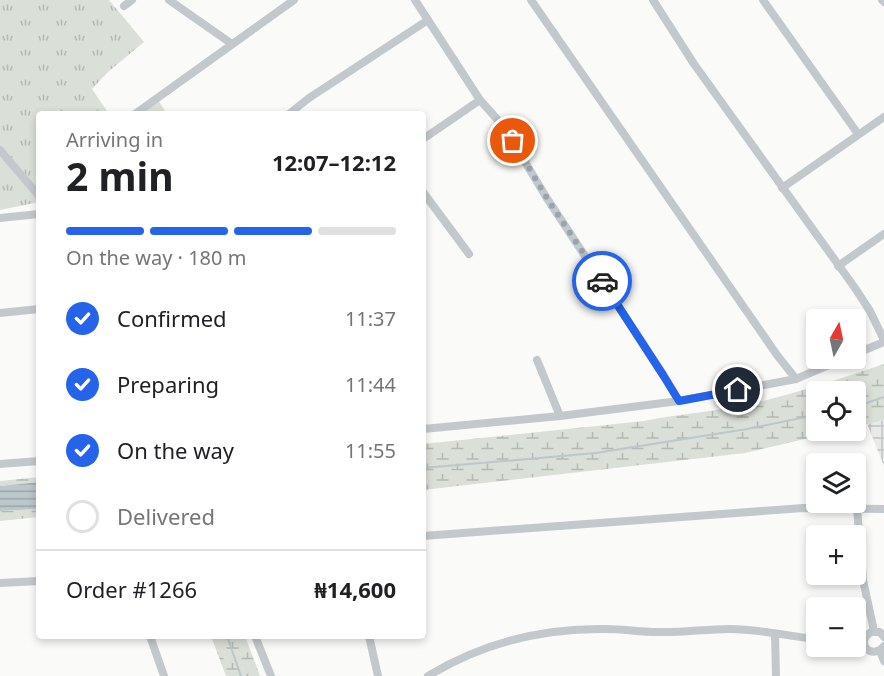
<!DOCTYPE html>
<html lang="en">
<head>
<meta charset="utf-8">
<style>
  :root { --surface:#fff; --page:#f6f6f6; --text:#202124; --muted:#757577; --line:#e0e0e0; --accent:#2563eb }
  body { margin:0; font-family:"Noto Sans",sans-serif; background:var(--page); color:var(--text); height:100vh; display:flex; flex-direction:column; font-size:22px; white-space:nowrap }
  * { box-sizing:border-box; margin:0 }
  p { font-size:20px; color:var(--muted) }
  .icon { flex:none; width:33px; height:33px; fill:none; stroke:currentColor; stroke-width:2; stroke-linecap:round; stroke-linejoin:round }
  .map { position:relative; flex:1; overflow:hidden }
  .panel { position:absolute; left:36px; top:111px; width:390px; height:528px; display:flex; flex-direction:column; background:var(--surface); border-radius:6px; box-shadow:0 3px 9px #0003 }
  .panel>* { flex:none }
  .needle { width:39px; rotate:9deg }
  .buttons { position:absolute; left:806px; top:309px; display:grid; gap:12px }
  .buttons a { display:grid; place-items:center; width:60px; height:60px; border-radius:6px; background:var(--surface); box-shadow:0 3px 9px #0003; font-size:30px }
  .pin { position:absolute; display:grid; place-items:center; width:51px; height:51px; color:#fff; margin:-26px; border:3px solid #fff; border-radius:50%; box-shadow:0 2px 6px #0007 }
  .courier { position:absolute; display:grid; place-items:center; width:60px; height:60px; margin:-30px; border:4px solid #2563eb; border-radius:50%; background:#fff; color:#222; box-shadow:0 2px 8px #0007 }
  .overview em { font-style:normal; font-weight:700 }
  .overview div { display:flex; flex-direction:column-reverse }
  .overview { display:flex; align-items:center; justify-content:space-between; height:102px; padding:0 30px }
  h1 { font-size:39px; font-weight:700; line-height:45px }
  .bar { display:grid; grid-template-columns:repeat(4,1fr); gap:9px 6px; align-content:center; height:72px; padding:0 30px }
  .bar i { height:8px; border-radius:4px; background:var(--line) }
  .bar .selected { background:var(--accent) }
  .bar p { grid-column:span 4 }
  .line { display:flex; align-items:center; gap:15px; padding:0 30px; border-top:2px solid var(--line) }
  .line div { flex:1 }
  ol { padding:0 30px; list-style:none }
  li { display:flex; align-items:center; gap:18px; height:66px }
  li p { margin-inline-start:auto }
  li .icon { padding:6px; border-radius:50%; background:var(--accent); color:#fff; stroke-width:4 }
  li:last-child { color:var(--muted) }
  li i { width:33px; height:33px; border:3px solid var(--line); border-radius:50% }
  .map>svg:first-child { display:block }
  .industrial { fill:url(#industrial-grid) }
  .grass { fill:url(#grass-tufts) }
  .wetland { fill:url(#wetland-marsh) }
  .water { fill:url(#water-rules) }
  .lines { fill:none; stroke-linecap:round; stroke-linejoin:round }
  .stream { stroke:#bbc7cb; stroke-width:2 }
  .minor { stroke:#c3c8cc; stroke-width:8 }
  .done { stroke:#99a4ac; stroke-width:6; stroke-dasharray:0 10.8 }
  .route { stroke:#2563eb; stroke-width:8 }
</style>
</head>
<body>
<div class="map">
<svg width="884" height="676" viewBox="0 0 884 676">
  <defs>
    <pattern id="industrial-grid" width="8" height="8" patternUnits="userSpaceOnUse" patternTransform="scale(1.5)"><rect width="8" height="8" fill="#e8e9e9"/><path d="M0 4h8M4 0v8" fill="none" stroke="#c0c1c2"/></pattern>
    <pattern id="grass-tufts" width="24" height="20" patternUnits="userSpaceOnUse" patternTransform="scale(1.5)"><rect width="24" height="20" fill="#dadfd7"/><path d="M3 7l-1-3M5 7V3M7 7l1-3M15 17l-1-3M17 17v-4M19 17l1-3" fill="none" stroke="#b4b9b4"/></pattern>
    <pattern id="wetland-marsh" width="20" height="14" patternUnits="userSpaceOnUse" patternTransform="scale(1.5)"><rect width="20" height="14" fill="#dadfd7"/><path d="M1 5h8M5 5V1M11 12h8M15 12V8" fill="none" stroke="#b4b9b4"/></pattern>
    <pattern id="water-rules" width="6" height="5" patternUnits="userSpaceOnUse" patternTransform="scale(1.5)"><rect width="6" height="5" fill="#bbc7cb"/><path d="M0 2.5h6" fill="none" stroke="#9ca6aa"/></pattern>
  </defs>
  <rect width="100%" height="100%" fill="#fafaf8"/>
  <path class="industrial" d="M884 420V466L867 424Z"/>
  <g class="grass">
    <path d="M0 0H109L144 42 108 72 92 89 109 114H39V202L0 210Z"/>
    <path d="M158 100 167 114H126Z"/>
  </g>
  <g class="wetland">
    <path d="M884 364V420L855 427V392H816V430L839 431 745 453 423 490V444L644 421C678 414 712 412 745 405 792 395 839 379 884 364Z"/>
    <path d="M39 477V482L0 486V481Z"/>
    <path d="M39 509V517L0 521V511Z"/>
    <path d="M211 636H245L260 676H226Z"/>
  </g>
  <path class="water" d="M39 482V509L0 511V486Z"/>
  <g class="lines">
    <g class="stream">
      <path d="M855 407 884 397"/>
      <path d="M423 468 596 453 747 429 816 415"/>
      <path d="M227 636 241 676"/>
    </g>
    <g class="minor">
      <path d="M169 0 232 44"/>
      <path d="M415 0 480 100 504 127 548 200 663 374 679 401"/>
      <path d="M531 0 777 355 796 379"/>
      <path d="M653 0 694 64 855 288 870 311 884 340"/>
      <path d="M763 0 858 134"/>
      <path d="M882 0 884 2"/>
      <path d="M124 6 132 0"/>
      <path d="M135 114 294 0"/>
      <path d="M289 114 309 98 428 20"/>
      <path d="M423 139 480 100"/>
      <path d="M0 150 39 196"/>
      <path d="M782 188 884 117"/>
      <path d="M423 192 469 254"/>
      <path d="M0 218 39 214"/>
      <path d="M838 266 884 234"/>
      <path d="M0 313 39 309"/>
      <path d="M855 354 884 342"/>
      <path d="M537 360 560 416"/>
      <path d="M423 429 560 416 679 401 796 379 845 358"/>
      <path d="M0 464 39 461"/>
      <path d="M857 508 863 580 874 631"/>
      <path d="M423 536 803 508 884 509"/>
      <path d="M0 583 39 581"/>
      <path d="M775 634 776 676"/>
      <path d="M150 636 164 676"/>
      <path d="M255 636 271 676"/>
      <path d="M369 636 378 676"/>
      <path d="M884 637 880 632H871C854 643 872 661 884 646"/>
      <path d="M880 651 884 661"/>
      <path d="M428 676C482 643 542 628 606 629 623 629 640 632 657 632 681 633 705 629 730 629 759 629 787 636 816 639"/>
    </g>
  </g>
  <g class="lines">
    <path class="done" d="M513 141 548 200 602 281"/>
    <path class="route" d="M602 281 663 375 679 401 738 390"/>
  </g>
</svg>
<div class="buttons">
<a><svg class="needle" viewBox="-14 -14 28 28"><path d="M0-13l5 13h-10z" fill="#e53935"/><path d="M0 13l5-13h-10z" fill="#757577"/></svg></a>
<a><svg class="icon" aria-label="locate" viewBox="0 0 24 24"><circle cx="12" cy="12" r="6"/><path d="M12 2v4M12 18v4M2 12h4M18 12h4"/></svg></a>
<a><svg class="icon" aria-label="layers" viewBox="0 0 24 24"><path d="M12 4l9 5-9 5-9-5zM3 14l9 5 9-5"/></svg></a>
<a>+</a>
<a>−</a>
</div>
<div class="pin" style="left:513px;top:141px;background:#ea580c"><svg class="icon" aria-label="bag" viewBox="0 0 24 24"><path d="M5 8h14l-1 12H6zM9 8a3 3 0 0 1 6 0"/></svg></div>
<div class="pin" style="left:738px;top:390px;background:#1f2937"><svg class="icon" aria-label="home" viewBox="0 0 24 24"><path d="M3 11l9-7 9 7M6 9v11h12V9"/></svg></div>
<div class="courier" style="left:602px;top:281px"><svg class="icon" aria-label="car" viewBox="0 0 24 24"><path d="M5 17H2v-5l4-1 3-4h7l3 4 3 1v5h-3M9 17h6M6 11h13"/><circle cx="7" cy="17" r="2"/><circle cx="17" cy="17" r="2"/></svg></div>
<section class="panel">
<div class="overview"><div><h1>2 min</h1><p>Arriving in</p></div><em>12:07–12:12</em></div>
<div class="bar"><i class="selected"></i><i class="selected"></i><i class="selected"></i><i></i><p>On the way · 180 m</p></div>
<ol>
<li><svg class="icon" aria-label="check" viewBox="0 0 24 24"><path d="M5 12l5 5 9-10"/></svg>Confirmed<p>11:37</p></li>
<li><svg class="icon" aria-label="check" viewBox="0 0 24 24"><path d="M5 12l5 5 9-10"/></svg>Preparing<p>11:44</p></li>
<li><svg class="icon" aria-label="check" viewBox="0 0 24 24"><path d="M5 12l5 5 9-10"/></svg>On the way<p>11:55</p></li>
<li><i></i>Delivered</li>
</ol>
<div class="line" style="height:78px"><div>Order #1266</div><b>₦14,600</b></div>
</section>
</div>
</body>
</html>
